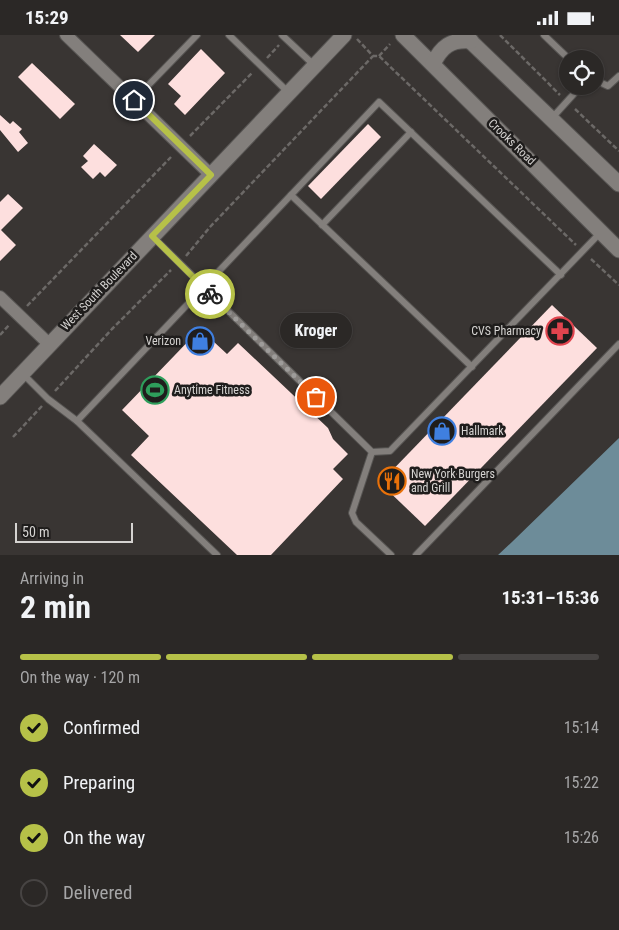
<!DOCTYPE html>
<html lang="en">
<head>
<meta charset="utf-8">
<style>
  :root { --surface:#2b2826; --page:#373432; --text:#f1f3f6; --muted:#a6a6a7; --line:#474443; --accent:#b6c148 }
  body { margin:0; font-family:"Roboto Condensed",sans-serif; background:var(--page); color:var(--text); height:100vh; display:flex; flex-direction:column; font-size:19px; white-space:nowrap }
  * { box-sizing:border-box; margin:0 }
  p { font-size:16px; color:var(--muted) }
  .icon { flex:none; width:28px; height:28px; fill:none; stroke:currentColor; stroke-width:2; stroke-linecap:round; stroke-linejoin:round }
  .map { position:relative; height:520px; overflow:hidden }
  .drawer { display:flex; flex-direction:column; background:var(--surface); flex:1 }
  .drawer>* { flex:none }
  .tools { position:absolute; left:559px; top:15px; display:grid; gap:10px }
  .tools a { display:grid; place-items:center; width:45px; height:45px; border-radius:50%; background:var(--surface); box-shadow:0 1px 4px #0004,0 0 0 1px var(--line); font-size:25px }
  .scale { position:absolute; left:15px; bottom:12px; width:118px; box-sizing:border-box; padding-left:5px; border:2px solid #d5d3d1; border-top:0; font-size:14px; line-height:18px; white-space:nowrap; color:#d5d3d1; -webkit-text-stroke:4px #1f1d1c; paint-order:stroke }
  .pin { position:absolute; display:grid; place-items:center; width:42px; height:42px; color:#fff; margin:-21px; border:2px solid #fff; border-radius:50%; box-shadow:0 1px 5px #0007 }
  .courier { position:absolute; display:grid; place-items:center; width:50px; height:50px; margin:-25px; border:4px solid #b6c148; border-radius:50%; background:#fff; color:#222; box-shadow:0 1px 6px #0007 }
  .bubble { position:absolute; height:35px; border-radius:18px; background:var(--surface); box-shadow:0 1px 4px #0004,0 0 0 1px var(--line); font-size:16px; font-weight:700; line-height:35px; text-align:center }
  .head em { font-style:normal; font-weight:700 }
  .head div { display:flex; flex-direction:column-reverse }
  .head { display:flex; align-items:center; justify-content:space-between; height:85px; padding:0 20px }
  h1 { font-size:32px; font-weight:700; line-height:38px }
  .bar { display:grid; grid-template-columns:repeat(4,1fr); gap:8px 5px; align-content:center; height:60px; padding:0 20px }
  .bar i { height:6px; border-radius:4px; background:var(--line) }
  .bar .selected { background:var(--accent) }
  .bar p { grid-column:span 4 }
  ol { padding:0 20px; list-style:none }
  li { display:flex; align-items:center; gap:15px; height:55px }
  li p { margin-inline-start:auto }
  li .icon { padding:5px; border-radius:50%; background:var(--accent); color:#111; stroke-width:4 }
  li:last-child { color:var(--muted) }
  li i { width:28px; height:28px; border:2px solid var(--line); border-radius:50% }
  .status { display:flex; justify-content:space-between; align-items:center; height:35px; padding:0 25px; background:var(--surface); direction:ltr }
  .status svg { height:14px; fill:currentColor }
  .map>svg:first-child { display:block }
  .water { fill:#6d8c99 }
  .building { fill:#fddfde }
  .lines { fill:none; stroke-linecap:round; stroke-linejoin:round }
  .service-casing { stroke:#565452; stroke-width:8 }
  .minor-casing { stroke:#565452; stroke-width:14 }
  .secondary-casing { stroke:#565452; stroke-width:17 }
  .path { stroke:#6c6967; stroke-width:2.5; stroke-dasharray:5 2.5; stroke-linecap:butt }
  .service { stroke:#837f7c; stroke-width:6 }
  .minor { stroke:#837f7c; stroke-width:12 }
  .secondary { stroke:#837f7c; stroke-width:15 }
  .done { stroke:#9e9c9a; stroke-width:5; stroke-dasharray:0 9 }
  .route { stroke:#b6c148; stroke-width:6 }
  .labels { text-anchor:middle; stroke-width:5; stroke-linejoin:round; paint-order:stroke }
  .street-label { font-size:12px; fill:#d5d3d1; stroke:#1f1d1c }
  .poi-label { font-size:12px; fill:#d5d3d1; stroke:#1f1d1c; text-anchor:start }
</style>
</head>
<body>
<div class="status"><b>15:29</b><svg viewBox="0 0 49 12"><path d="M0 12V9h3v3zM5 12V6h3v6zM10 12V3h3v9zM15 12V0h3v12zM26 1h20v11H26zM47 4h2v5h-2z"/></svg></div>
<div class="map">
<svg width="619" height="520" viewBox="0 0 619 520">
  <rect width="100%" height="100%" fill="#393533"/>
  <path class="water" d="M619 403V520H498L513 506Z"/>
  <g class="building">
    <path d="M120 0H155L138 17Z"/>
    <path d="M201 14 225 38 185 80 174 69 181 61 168 49Z"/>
    <path d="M32 28 75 69 60 84 18 42Z"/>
    <path d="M0 80 10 89 13 86 22 94 19 97 28 108 18 117 0 95Z"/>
    <path d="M368 89 381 102 321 164 308 151Z"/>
    <path d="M94 109 117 130 105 142 100 137 93 144 81 132 88 126 83 121Z"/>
    <path d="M8 159 23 173 1 195 16 210 0 226V167Z"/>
    <path d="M552 270 597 313 425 491 380 448Z"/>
    <path d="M200 294 227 319 238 308 328 393 333 404 348 419 333 434 343 444 271 520H237L131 420 149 401 122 375Z"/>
  </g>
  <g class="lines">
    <g class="service-casing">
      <g id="service">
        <path d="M229 0 288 57"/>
        <path d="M282 0 315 31"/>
        <path d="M544 0 569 24"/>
        <path d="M595 45 608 51 619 41"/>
        <path d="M134 65 197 0"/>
        <path d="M552 83 581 51"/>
        <path d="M322 190 411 97"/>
        <path d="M153 202 372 417 352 478 356 487 391 520"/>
        <path d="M472 332 291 160 379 67 561 240"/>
        <path d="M23 339 48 364 77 386 217 520"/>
        <path d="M77 386 291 160"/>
        <path d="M372 417 390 416 601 197"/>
        <path d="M416 520 619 309"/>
      </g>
    </g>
    <g class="minor-casing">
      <g id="minor">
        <path d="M66 0 211 140"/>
        <path d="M0 262 49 309"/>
      </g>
    </g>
    <g class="secondary-casing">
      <g id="secondary">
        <path d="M403 0 619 215"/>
        <path d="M464 0 619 149"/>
        <path d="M433 29C441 12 451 4 471 6"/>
        <path d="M0 362 344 0"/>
      </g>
    </g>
    <g class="path">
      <path d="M500 0 560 60"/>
      <path d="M357 4 373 21H379L576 210"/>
      <path d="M379 21 390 9"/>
      <path d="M267 23 279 10"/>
      <path d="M575 74 619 116"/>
      <path d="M190 101 253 37"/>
      <path d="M186 221 210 192 373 21"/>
      <path d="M591 224 619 250"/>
      <path d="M27 271 171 122"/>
      <path d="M0 300 10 289"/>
      <path d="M55 356 112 294 171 235"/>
      <path d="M13 402 42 371"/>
    </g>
    <use href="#service" class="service"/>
    <use href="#minor" class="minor"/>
    <use href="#secondary" class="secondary"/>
  </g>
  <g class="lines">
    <path class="done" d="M210 259 316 362"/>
    <path class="route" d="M134 65 211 140 152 201 210 259"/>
  </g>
  <defs>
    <g id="pharmacy-ring" transform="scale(1.4375)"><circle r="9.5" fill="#1f1d1c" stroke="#e0444e" stroke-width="1.5"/><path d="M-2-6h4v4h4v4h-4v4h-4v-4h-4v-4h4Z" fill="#e0444e"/></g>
    <g id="shop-ring" transform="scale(1.4375)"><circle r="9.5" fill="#1f1d1c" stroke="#3f7fe0" stroke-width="1.5"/><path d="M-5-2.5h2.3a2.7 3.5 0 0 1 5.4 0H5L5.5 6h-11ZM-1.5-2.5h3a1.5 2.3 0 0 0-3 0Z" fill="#3f7fe0"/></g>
    <g id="stadium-ring" transform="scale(1.4375)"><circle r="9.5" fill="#1f1d1c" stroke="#2e9e5b" stroke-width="1.5"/><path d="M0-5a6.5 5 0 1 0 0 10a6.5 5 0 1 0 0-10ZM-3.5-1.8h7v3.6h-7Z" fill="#2e9e5b"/></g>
    <g id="restaurant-ring" transform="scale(1.4375)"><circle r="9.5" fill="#1f1d1c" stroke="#e8710a" stroke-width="1.5"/><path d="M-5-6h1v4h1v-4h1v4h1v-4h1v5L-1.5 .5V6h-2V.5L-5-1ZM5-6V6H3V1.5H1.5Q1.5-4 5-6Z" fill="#e8710a"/></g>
  </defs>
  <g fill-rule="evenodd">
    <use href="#pharmacy-ring" x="560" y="296"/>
    <use href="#shop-ring" x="200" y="306"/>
    <use href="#stadium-ring" x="155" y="355"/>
    <use href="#shop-ring" x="442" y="396"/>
    <use href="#restaurant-ring" x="392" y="446"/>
  </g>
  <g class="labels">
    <g class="street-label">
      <text transform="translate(512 107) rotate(44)" y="4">Crooks Road</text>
      <text transform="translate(99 256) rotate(-46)" y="4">West South Boulevard</text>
    </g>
    <g class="poi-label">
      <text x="541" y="300" text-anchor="end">CVS Pharmacy</text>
      <text x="181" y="310" text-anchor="end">Verizon</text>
      <text x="174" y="359">Anytime Fitness</text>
      <text x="461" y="400">Hallmark</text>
      <text x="411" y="443">New York Burgers<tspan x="411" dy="14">and Grill</tspan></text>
    </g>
  </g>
</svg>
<div class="tools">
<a><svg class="icon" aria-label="locate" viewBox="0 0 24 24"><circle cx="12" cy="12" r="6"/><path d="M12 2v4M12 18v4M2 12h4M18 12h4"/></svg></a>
</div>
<div class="scale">50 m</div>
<div class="pin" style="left:316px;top:362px;background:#ea580c"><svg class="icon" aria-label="bag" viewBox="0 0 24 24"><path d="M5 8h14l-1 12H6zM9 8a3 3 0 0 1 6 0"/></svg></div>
<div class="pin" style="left:134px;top:65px;background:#1f2937"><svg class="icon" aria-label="home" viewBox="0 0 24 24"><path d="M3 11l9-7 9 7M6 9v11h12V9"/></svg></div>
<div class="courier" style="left:210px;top:259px"><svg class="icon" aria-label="bike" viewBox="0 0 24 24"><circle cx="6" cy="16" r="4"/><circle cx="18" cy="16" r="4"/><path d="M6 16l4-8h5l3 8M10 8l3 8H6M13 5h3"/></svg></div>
<div class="bubble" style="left:280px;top:278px;width:72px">Kroger</div>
</div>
<section class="drawer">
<div class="head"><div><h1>2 min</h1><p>Arriving in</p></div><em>15:31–15:36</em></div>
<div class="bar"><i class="selected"></i><i class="selected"></i><i class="selected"></i><i></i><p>On the way · 120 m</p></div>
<ol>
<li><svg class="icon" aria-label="check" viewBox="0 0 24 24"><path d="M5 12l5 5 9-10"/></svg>Confirmed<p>15:14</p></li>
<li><svg class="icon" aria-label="check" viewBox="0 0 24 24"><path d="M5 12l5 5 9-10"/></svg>Preparing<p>15:22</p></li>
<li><svg class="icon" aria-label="check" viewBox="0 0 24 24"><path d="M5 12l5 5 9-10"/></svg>On the way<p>15:26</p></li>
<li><i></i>Delivered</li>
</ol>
</section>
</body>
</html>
